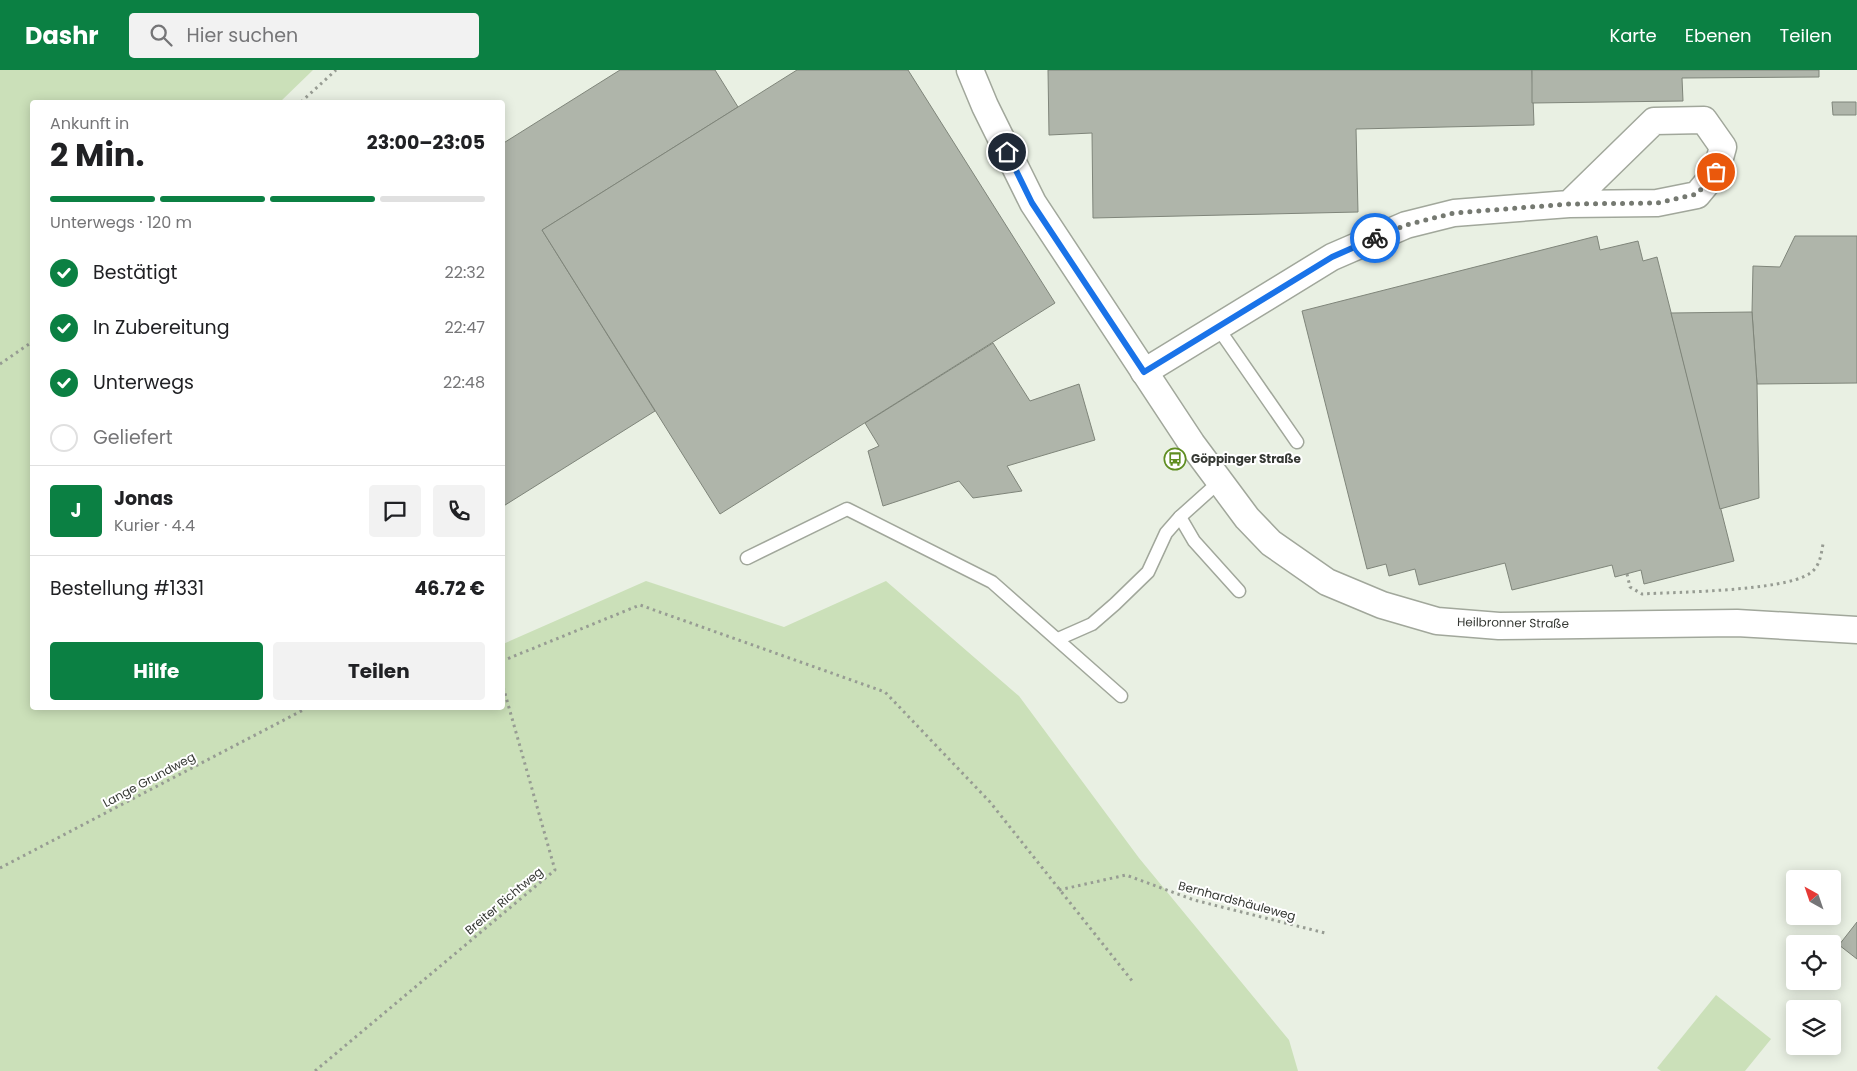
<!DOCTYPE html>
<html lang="de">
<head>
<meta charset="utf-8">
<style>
  :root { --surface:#fff; --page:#f2f2f2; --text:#202124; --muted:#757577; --line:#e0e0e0; --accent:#0b8043 }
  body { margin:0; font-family:Poppins,sans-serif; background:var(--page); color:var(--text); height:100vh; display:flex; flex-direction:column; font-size:19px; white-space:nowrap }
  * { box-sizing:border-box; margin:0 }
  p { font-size:16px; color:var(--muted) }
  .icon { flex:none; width:28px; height:28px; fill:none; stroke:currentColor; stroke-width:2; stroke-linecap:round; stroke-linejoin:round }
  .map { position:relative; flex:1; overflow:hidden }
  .sheet { position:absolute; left:30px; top:30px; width:475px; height:610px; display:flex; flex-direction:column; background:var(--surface); border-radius:5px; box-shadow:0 2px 12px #0003 }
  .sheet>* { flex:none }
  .needle { width:32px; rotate:320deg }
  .controls { position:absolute; left:1786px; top:800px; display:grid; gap:10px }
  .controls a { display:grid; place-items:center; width:55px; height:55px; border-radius:5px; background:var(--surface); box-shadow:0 2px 12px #0003; font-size:25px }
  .pin { position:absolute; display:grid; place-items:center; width:42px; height:42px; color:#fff; margin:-21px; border:2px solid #fff; border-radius:50%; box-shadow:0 1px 5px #0007 }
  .courier { position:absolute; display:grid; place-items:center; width:50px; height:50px; margin:-25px; border:4px solid #1a73e8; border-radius:50%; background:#fff; color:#222; box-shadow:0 1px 6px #0007 }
  .head em { font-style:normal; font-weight:700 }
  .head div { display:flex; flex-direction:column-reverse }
  .head { display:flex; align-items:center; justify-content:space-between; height:85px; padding:0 20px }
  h1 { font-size:32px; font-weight:700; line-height:38px }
  .bar { display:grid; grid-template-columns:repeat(4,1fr); gap:8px 5px; align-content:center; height:60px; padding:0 20px }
  .bar i { height:6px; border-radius:4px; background:var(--line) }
  .bar .on { background:var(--accent) }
  .bar p { grid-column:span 4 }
  .line { display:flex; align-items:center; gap:12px; padding:0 20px; border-top:1px solid var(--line) }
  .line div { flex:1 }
  .round { display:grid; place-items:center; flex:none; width:52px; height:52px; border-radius:5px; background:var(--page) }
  ol { padding:0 20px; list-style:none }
  li { display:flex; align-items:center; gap:15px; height:55px }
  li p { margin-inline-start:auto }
  li .icon { padding:5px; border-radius:50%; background:var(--accent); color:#fff; stroke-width:4 }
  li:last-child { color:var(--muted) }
  li i { width:28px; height:28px; border:2px solid var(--line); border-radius:50% }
  .cta { display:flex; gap:10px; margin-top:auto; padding:10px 20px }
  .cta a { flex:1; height:58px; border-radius:5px; background:var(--accent); color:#fff; font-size:20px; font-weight:700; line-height:58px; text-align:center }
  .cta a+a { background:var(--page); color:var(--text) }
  header { display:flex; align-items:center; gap:30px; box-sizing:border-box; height:70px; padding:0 25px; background:var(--accent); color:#fff }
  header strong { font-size:24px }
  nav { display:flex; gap:28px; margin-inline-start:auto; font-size:18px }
  .search { width:350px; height:45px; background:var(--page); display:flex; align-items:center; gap:12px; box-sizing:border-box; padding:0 18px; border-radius:5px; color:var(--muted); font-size:19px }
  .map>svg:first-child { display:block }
  .green { fill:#cbe0b9 }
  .building { fill:#afb5aa; stroke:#7f857a }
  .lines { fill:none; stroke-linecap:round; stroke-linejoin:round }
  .lane-casing { stroke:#a1a79b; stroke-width:15 }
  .street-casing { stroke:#a1a79b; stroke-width:29 }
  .path { stroke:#979c93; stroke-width:3; stroke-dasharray:2.5 4; stroke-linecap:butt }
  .lane { stroke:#fff; stroke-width:12 }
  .street { stroke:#fff; stroke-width:26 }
  .done { stroke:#757971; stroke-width:5; stroke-dasharray:0 9 }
  .route { stroke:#1a73e8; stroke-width:6 }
  .labels { text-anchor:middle; stroke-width:4; stroke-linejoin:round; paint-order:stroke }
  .poi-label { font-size:12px; font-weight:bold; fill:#363934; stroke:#fff; text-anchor:start }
  .street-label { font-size:12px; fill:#363934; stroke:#fff }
</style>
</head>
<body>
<header>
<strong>Dashr</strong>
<div class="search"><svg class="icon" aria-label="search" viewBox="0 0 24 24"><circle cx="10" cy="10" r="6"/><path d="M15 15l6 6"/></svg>Hier suchen</div>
<nav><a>Karte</a><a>Ebenen</a><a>Teilen</a></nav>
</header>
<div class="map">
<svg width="1857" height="1001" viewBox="0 0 1857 1001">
  <rect width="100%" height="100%" fill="#e9f0e3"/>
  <g class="green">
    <path d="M0 0H313L280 32H32V638H502L503 574 646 511 784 557 886 511 1019 626 1139 788 1289 970 1298 1001H0Z"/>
    <path d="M1716 925 1771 969 1745 1001H1661L1657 998Z"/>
  </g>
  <g class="building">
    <path d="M620 0H715L738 37 542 160 655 341 502 437V74Z"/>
    <path d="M797 0H908L1055 233 720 444 542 160Z"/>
    <path d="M1048 0H1532L1534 55 1356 59 1358 142 1093 148 1092 63 1049 65Z"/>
    <path d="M1532 0H1819V7L1682 8 1683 31 1532 33Z"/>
    <path d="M1832 32H1856V45H1833Z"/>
    <path d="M1597 166 1600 180 1638 171 1643 191 1657 187 1734 491 1644 514 1641 500 1615 507 1612 495 1512 520 1505 493 1419 515 1415 499 1389 506 1386 494 1367 499 1302 241Z"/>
    <path d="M1795 166H1857V313L1757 314 1752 242 1753 196 1780 197Z"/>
    <path d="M1752 242 1757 314 1759 428 1720 439 1671 243Z"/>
    <path d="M993 273 1030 331 1079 314 1095 370 1007 396 1022 421 973 428 959 411 883 436 868 381 879 376 865 353Z"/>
    <path d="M1857 852V889L1839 875Z"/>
  </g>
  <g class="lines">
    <g class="lane-casing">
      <g id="lane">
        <path d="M1218 258 1297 372"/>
        <path d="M1180 447 1194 471 1239 521"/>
        <path d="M747 488 847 439 992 512 1121 626"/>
        <path d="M1058 569 1092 554 1115 534 1148 502 1166 463 1180 447 1219 412"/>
      </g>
    </g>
    <g class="street-casing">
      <g id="street">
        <path d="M970 0 985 36 1033 133 1192 374 1247 448 1271 473 1327 512 1382 535 1437 551 1499 556 1737 553 1857 560"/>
        <path d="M1144 302 1332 187 1406 155 1454 143 1569 134 1657 133 1697 125 1716 102 1723 77 1704 50 1654 51 1569 134"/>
      </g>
    </g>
    <g class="path">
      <path d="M301 32 336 0"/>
      <path d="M0 294 32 272"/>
      <path d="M1627 504 1630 517 1642 524C1678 522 1782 521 1809 504 1820 497 1821 485 1823 474"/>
      <path d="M502 591 640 535 885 622 990 732 1133 912"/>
      <path d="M0 798 307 638"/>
      <path d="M1059 820 1126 805 1194 830 1325 863"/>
      <path d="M315 1001 555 800 502 613"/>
    </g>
    <use href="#lane" class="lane"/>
    <use href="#street" class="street"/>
  </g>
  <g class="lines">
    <path class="done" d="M1375 168 1406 155 1454 143 1569 134 1657 133 1697 124 1716 102"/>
    <path class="route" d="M1007 82 1032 133 1144 302 1332 187 1375 168"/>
  </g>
  <defs>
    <g id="bus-ring" transform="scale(1.125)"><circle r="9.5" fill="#fff" stroke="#5f8e21" stroke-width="1.5"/><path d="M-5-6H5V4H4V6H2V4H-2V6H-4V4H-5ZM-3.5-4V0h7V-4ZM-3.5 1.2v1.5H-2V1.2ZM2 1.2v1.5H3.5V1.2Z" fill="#5f8e21"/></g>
  </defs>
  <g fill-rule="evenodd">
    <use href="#bus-ring" x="1175" y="389"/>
  </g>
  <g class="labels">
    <g class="poi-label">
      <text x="1191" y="393">Göppinger Straße</text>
    </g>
    <g class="street-label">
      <text transform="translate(1513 553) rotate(1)" y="4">Heilbronner Straße</text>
      <text transform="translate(149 710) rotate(-28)" y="4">Lange Grundweg</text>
      <text transform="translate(504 831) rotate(-40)" y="4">Breiter Richtweg</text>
      <text transform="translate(1237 831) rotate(15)" y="4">Bernhardshäuleweg</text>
    </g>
  </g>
</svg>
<div class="controls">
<a><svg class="needle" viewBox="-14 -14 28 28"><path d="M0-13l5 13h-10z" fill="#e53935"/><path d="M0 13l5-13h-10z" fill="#757577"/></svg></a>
<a><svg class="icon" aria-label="locate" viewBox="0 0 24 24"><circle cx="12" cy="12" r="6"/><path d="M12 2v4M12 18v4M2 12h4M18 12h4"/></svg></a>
<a><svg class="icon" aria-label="layers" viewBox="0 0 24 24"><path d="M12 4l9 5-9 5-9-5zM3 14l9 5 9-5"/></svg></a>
</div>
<div class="pin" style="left:1716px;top:102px;background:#ea580c"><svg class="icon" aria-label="bag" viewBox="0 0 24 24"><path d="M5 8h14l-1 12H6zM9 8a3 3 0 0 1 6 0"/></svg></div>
<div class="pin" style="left:1007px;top:82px;background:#1f2937"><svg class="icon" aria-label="home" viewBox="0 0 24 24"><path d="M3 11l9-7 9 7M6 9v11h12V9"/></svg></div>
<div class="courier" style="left:1375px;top:168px"><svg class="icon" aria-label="bike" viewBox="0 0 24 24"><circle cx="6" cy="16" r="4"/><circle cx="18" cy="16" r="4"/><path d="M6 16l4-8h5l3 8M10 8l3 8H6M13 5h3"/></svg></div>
<section class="sheet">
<div class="head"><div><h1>2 Min.</h1><p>Ankunft in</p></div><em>23:00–23:05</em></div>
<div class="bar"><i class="on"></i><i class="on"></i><i class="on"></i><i></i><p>Unterwegs · 120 m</p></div>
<ol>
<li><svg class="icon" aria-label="check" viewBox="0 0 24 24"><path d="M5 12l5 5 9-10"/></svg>Bestätigt<p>22:32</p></li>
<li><svg class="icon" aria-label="check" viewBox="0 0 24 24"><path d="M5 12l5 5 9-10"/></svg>In Zubereitung<p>22:47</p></li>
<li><svg class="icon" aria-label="check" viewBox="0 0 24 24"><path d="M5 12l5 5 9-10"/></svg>Unterwegs<p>22:48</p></li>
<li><i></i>Geliefert</li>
</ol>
<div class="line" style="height:90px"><b class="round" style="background:var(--accent);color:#fff">J</b><div><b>Jonas</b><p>Kurier · 4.4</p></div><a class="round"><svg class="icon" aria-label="chat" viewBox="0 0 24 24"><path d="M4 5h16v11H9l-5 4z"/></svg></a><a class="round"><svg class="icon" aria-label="phone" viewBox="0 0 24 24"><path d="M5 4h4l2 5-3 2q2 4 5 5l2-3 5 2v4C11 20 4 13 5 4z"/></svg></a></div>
<div class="line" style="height:65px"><div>Bestellung #1331</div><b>46.72 €</b></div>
<div class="cta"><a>Hilfe</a><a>Teilen</a></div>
</section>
</div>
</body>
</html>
